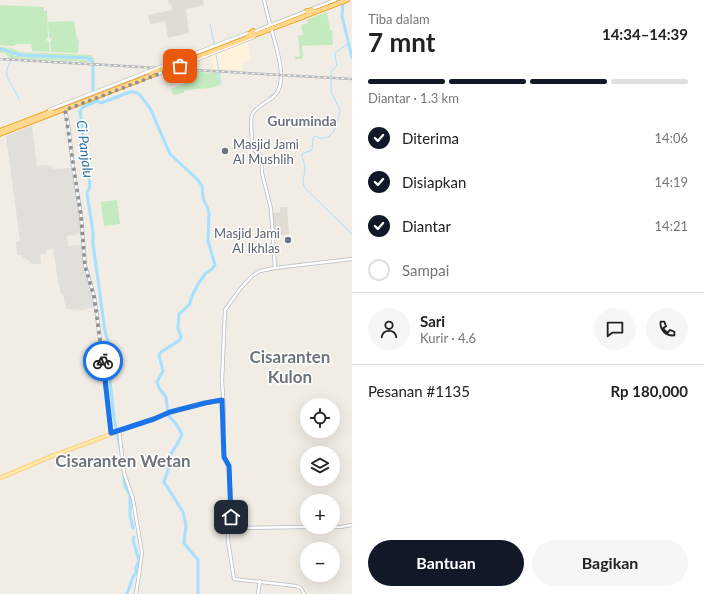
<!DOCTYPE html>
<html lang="id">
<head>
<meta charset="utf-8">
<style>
  :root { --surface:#fff; --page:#f6f6f6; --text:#222; --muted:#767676; --line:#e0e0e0; --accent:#111827 }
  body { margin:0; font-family:Lato,sans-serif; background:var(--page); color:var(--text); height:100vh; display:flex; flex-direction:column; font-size:15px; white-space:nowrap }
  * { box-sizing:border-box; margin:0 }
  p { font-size:13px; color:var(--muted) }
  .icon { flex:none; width:22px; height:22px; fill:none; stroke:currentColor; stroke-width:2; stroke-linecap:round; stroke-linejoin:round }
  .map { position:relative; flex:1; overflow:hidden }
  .drawer { display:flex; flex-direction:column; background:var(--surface); width:352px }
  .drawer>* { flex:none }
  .controls { position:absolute; left:300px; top:398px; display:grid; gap:8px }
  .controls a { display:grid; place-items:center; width:40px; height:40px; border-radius:50%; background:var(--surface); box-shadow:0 4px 16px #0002; font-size:20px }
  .pin { position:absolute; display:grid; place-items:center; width:34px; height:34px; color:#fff; margin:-17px; border-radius:8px; box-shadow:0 2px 6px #0006 }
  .courier { position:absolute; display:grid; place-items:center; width:40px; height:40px; margin:-20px; border:3px solid #1a73e8; border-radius:50%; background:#fff; color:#222; box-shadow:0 1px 5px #0007 }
  .summary em { font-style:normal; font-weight:700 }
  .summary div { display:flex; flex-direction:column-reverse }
  .summary { display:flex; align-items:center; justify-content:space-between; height:68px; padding:0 16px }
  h1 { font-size:26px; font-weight:700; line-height:30px }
  .bar { display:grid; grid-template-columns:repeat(4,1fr); gap:6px 4px; align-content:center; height:48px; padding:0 16px }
  .bar i { height:5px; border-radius:3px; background:var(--line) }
  .bar .selected { background:var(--accent) }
  .bar p { grid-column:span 4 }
  .line { display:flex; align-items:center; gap:10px; padding:0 16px; border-top:1px solid var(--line) }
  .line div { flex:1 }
  .round { display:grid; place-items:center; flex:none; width:42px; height:42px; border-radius:21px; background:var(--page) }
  ol { padding:0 16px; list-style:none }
  li { display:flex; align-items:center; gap:12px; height:44px }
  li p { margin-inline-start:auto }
  li .icon { padding:4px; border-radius:50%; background:var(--accent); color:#fff; stroke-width:4 }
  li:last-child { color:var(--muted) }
  li i { width:22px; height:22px; border:2px solid var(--line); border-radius:50% }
  .primary-button { display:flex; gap:8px; margin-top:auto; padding:8px 16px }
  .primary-button a { flex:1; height:46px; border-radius:24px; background:var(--accent); color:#fff; font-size:16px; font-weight:700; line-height:46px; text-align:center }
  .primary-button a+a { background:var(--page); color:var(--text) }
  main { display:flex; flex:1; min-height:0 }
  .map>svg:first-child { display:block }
  .commercial { fill:#fff4db }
  .industrial { fill:#e1dfd9 }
  .education { fill:#e0dcd4 }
  .green { fill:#c3ebbf }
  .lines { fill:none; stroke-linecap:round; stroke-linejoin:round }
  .stream { stroke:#a6e0ff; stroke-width:1 }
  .river { stroke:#a6e0ff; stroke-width:3 }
  .secondary-casing { stroke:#b6bbc0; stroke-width:4 }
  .primary-casing { stroke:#ffbe4f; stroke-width:4.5 }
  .highway-casing { stroke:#f59300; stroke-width:5.5 }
  .secondary { stroke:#fff; stroke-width:2.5 }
  .primary { stroke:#ffeaab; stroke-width:3 }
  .highway { stroke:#ffd88d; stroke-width:4 }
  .rail-casing { stroke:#b6b7b8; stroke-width:2.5 }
  .rail { stroke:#fff; stroke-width:1; stroke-dasharray:3; stroke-linecap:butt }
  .secondary-bridge-casing { stroke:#b6bbc0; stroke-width:4; stroke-linecap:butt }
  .highway-bridge-casing { stroke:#f59300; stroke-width:5.5; stroke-linecap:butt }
  .secondary-bridge { stroke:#fff; stroke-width:2.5 }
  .highway-bridge { stroke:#ffd88d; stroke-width:4 }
  .done { stroke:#909393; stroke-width:4; stroke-dasharray:0 7.2 }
  .route { stroke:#1a73e8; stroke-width:5 }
  .worship-dot { fill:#6b7280; stroke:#fff; stroke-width:1.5 }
  .labels { text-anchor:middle; stroke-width:3; stroke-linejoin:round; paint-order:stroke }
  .worship-label { font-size:13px; fill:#5b616d; stroke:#fff; text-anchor:start }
  .neighbourhood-label { font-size:14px; font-weight:bold; fill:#6d7479; stroke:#fff }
  .water-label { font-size:14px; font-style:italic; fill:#37a; stroke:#fff }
  .district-label { font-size:17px; font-weight:bold; fill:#6d7479; stroke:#fff }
</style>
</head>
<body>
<main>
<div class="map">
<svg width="352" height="594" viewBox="0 0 352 594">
  <rect width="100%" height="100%" fill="#f1ede5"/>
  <path class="commercial" d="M248 42 250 61 242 63V70L213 69 211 56Z"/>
  <path class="industrial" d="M32 126 37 166 50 165 54 169 72 168 84 233 67 236 68 244V246L83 245 85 271 96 307 83 310 66 309 63 294H61L59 288 53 248 46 250V254H40L41 264H33L20 255H17L16 242 20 241 6 136Z"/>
  <g class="education">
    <path d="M168 0H203L204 5 186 9 189 33 168 38 165 21 150 24 148 15 172 10 171 4H169Z"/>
    <path d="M280 207H287L289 234 274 236 273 235 272 213 280 212Z"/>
  </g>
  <g class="green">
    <path d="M0 5 44 7V11H47L48 37 46 40 49 42 50 52 32 51 31 44H16L14 46 0 45Z"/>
    <path d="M327 12 329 25H330V30H332L333 45C322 45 313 45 302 46L303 59H295V57L300 56 298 36 303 35 301 25 308 23 307 19Z"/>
    <path d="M74 21 77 39 79 40 78 53 51 52 50 42 52 39 49 37 48 22Z"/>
    <path d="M0 47 11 48 20 52 91 55 93 57 95 62H92L91 58 88 57 18 53 9 49 0 48Z"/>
    <path d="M0 50 7 51 15 56 87 60 90 62 11 58 8 57 5 53H0Z"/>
    <path d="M180 71 218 73 220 85 210 88 185 90 184 91V93L173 95 171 89 184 84Z"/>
    <path d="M117 200 120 224 104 226 101 202Z"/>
  </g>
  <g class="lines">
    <g class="stream">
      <path d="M210 24 214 44"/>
      <path d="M349 43 335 53V56L337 65 331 72V91L340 110C338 120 335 140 321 138 319 138 317 137 315 136L313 138 312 150 302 154C302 159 305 163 305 168 305 176 301 181 305 188L352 234"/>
      <path d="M216 55 219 70"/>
      <path d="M12 57 13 53"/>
      <path d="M11 61C0 78 13 83 19 99"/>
      <path d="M219 73 221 85"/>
    </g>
    <g class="river">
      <path d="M343 1 342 16 352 58"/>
      <path d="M0 49C9 50 13 54 21 55L88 58 91 60 93 65V94"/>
      <path d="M97 101 101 103 130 92H135L139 94 150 108 170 154 198 180 202 186 203 198 208 209 209 214 208 241 215 265 211 270 206 273 198 284 193 294 189 305 179 314 178 328 181 337 180 340 161 352 159 355 163 371 157 382 159 388 166 397 168 415 176 424 182 434 179 441 169 457 168 470 164 482 183 512 186 525 184 543 198 560V594"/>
      <path d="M97 101 83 107 80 111 90 186 87 193 93 232V244L105 331 109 345 108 361 114 418 121 452"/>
      <path d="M122 461 125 486 130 495V515L133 528"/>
      <path d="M127 594 133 577 136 573V567L139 561 133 540 134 537"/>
    </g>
    <g class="secondary-casing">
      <g id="secondary">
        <path d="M264 0 270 25"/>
        <path d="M272 31C276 48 285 71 279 89 274 102 257 103 252 115 250 120 252 142 253 149L260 155 262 159V173L271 209 275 268"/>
        <path d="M253 32 335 0"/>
        <path d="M170 63 248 33"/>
        <path d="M180 66 254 37"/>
        <path d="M49 110 147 72"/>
        <path d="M65 110 68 123 73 167 81 215 85 265 94 296 97 315 111 433"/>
        <path d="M119 430 124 473 133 499 142 553 136 594"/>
        <path d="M326 527H340L352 525"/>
        <path d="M228 528 307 527"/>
        <path d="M258 594 260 581"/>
        <path d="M304 594 301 588 296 586 234 579 228 541V528L232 514 229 466 224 457 223 437 224 412 222 381 225 310 240 289 252 276 260 271 275 268 352 259"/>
      </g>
    </g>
    <g class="primary-casing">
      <path id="primary" d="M0 478 52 456 171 412 205 403 222 400"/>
    </g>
    <g class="highway-casing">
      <g id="highway">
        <path d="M307 11 313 10"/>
        <path d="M248 35 253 31"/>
        <path d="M176 65 347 0"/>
        <path d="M0 131 52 111"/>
        <path d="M0 134 155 74"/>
      </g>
    </g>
    <use href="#secondary" class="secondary"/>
    <use href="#primary" class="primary"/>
    <use href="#highway" class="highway"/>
    <g class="rail-casing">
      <path id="rail" d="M0 59 352 79"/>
    </g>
    <use href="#rail" class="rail"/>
    <g class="secondary-bridge-casing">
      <g id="secondary-bridge">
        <path d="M147 72 170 63"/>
        <path d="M158 74 180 66"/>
      </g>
    </g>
    <g class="highway-bridge-casing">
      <path id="highway-bridge" d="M151 73 175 64"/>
    </g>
    <use href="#secondary-bridge" class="secondary-bridge"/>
    <use href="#highway-bridge" class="highway-bridge"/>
  </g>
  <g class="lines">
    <path class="done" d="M103 361 94 296 85 266 81 216 65 110 180 66"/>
    <path class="route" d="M103 361 111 433 154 419 170 412 205 403 222 400 224 457 229 466 231 517"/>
  </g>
  <g class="worship-dot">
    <circle cx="225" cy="151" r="4"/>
    <circle cx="288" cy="240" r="4"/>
  </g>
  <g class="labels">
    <g class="worship-label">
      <text x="233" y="149">Masjid Jami<tspan x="233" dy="15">Al Mushlih</tspan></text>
      <text x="280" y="238" text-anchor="end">Masjid Jami<tspan x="280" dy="15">Al Ikhlas</tspan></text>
    </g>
    <g class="neighbourhood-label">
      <text x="302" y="126">Guruminda</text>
    </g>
    <g class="water-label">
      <text transform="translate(85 149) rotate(83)" y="5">Ci Panjalu</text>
    </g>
    <g class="district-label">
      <text x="290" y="363">Cisaranten<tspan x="290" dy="20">Kulon</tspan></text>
      <text x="123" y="467">Cisaranten Wetan</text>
    </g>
  </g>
</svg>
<div class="controls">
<a><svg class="icon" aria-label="locate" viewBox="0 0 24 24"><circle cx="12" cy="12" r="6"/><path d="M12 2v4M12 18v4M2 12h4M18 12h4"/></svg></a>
<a><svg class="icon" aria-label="layers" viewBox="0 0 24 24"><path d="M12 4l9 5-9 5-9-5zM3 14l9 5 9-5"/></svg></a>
<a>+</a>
<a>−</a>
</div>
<div class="pin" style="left:180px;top:66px;background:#ea580c"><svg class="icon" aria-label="bag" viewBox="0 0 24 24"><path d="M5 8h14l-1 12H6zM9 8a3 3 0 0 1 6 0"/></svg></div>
<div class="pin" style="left:231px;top:517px;background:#1f2937"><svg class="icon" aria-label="home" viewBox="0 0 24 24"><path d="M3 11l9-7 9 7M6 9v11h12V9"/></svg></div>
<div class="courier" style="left:103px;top:361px"><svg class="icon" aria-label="bike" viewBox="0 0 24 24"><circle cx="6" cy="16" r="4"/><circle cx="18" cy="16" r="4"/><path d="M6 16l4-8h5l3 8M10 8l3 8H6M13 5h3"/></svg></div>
</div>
<section class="drawer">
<div class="summary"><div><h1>7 mnt</h1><p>Tiba dalam</p></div><em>14:34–14:39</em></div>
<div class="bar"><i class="selected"></i><i class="selected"></i><i class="selected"></i><i></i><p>Diantar · 1.3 km</p></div>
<ol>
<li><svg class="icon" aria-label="check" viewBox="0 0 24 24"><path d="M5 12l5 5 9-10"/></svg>Diterima<p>14:06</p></li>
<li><svg class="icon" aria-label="check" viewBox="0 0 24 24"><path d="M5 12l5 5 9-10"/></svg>Disiapkan<p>14:19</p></li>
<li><svg class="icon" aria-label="check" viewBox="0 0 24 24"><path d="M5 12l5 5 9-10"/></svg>Diantar<p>14:21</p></li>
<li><i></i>Sampai</li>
</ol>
<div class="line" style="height:72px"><a class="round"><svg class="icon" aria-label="person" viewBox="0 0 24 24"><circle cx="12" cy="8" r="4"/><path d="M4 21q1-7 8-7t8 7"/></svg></a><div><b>Sari</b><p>Kurir · 4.6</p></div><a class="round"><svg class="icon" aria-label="chat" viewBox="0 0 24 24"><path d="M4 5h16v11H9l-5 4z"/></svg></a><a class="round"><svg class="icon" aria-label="phone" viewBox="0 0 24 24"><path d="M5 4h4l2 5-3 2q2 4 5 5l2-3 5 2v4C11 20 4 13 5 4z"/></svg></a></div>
<div class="line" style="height:52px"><div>Pesanan #1135</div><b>Rp 180,000</b></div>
<div class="primary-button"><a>Bantuan</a><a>Bagikan</a></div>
</section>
</main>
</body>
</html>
